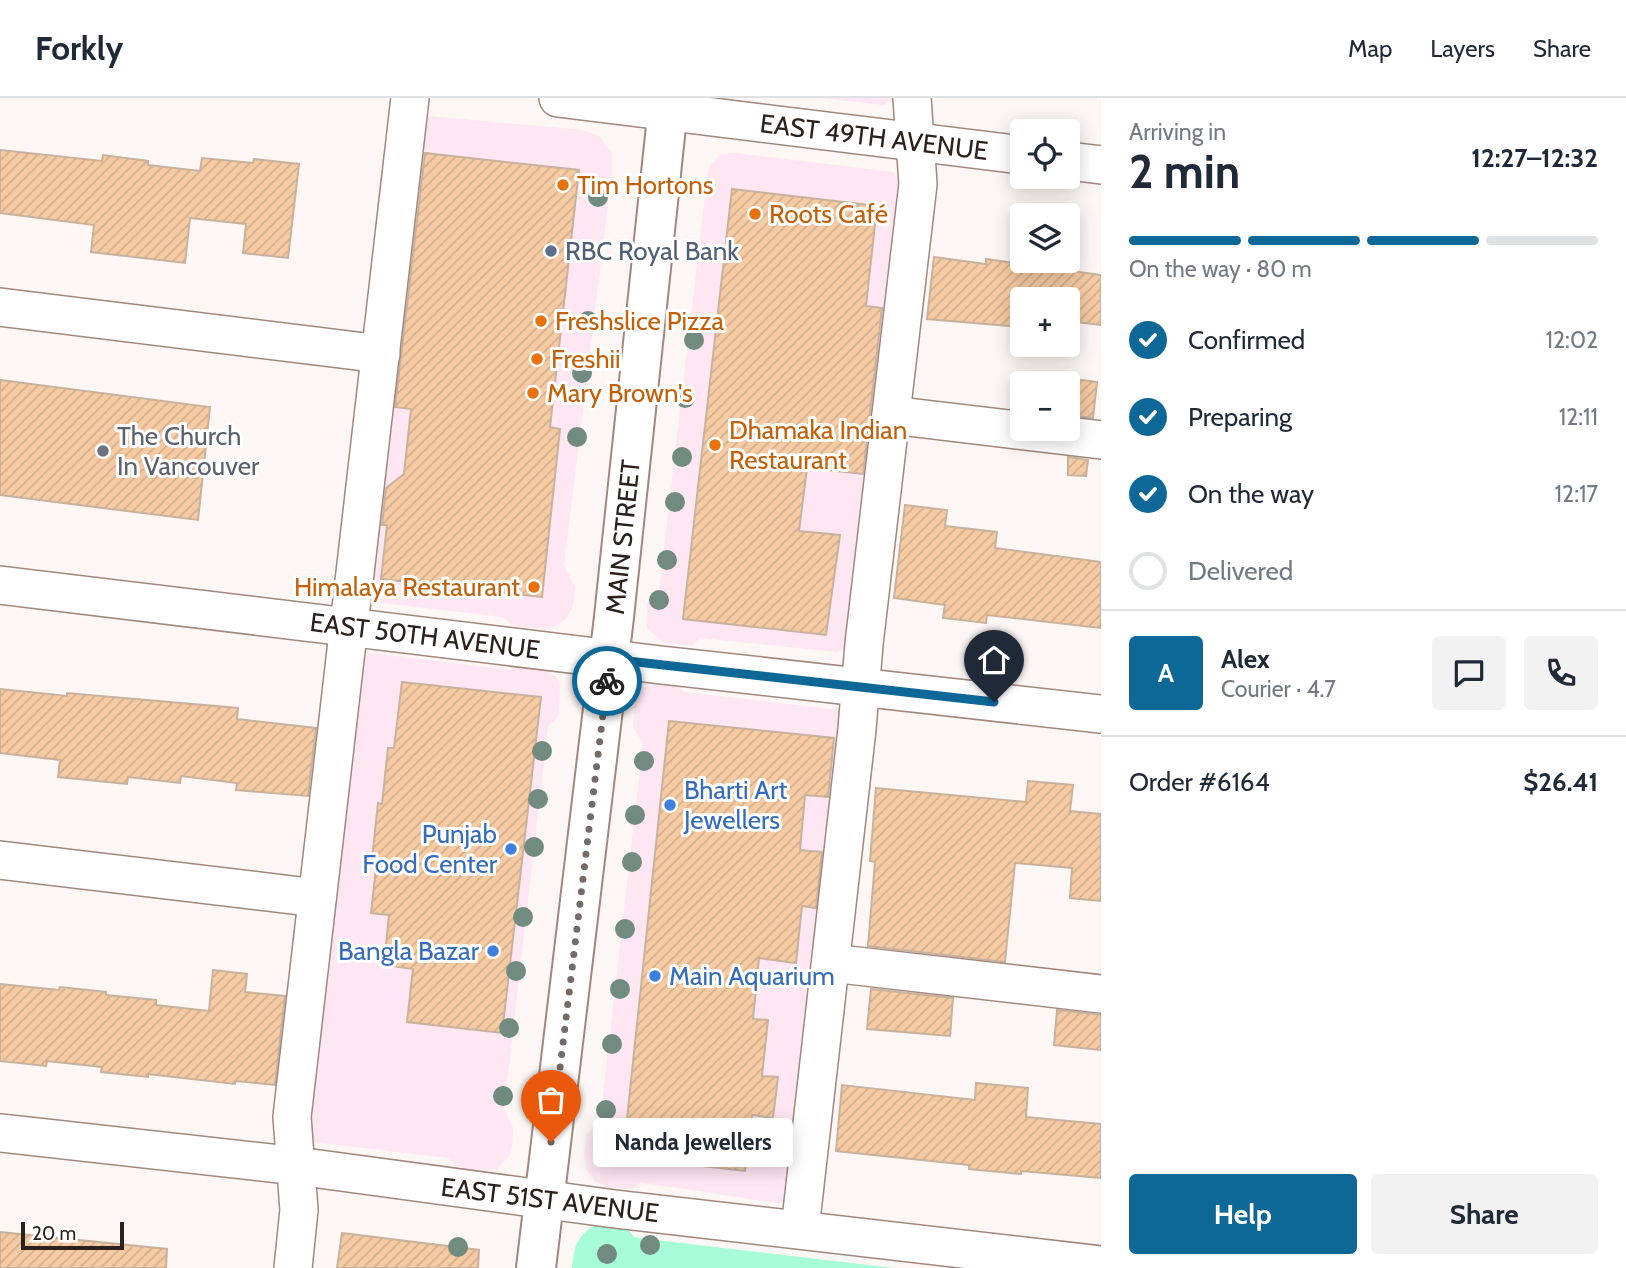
<!DOCTYPE html>
<html lang="en">
<head>
<meta charset="utf-8">
<style>
  :root { --surface:#fff; --page:#f2f2f3; --text:#1f2937; --muted:#747a83; --line:#e0e1e3; --accent:#0d6797 }
  body { margin:0; font-family:Cabin,sans-serif; background:var(--page); color:var(--text); height:100vh; display:flex; flex-direction:column; font-size:26px; white-space:nowrap }
  * { box-sizing:border-box; margin:0 }
  p { font-size:23px; color:var(--muted) }
  .icon { flex:none; width:38px; height:38px; fill:none; stroke:currentColor; stroke-width:2; stroke-linecap:round; stroke-linejoin:round }
  .map { position:relative; flex:1; overflow:hidden }
  .sheet { display:flex; flex-direction:column; background:var(--surface); width:525px }
  .sheet>* { flex:none }
  .tools { position:absolute; left:1010px; top:21px; display:grid; gap:14px }
  .tools a { display:grid; place-items:center; width:70px; height:70px; border-radius:7px; background:var(--surface); box-shadow:0 4px 18px #0003; font-size:35px }
  .scale { position:absolute; left:21px; bottom:18px; width:103px; box-sizing:border-box; padding-left:7px; border:4px solid #2b201c; border-top:0; font-size:19px; line-height:24px; white-space:nowrap; color:#2b201c; -webkit-text-stroke:5px #fff; paint-order:stroke }
  .pin { position:absolute; display:grid; place-items:center; width:60px; height:60px; color:#fff; margin:-72px -30px; border-radius:50% 50% 50% 0; rotate:-45deg; box-shadow:0 0 7px #0007 }
  .pin .icon { rotate:45deg }
  .courier { position:absolute; display:grid; place-items:center; width:70px; height:70px; margin:-35px; border:5px solid #0d6797; border-radius:50%; background:#fff; color:#222; box-shadow:0 2px 9px #0007 }
  .bubble { position:absolute; height:49px; border-radius:7px; background:var(--surface); box-shadow:0 4px 18px #0003; font-size:23px; font-weight:800; line-height:49px; text-align:center }
  .summary em { font-style:normal; font-weight:800 }
  .summary div { display:flex; flex-direction:column-reverse }
  .summary { display:flex; align-items:center; justify-content:space-between; height:119px; padding:0 28px }
  h1 { font-size:46px; font-weight:800; line-height:52px }
  .bar { display:grid; grid-template-columns:repeat(4,1fr); gap:10px 7px; align-content:center; height:84px; padding:0 28px }
  .bar i { height:9px; border-radius:5px; background:var(--line) }
  .bar .on { background:var(--accent) }
  .bar p { grid-column:span 4 }
  .line { display:flex; align-items:center; gap:18px; padding:0 28px; border-top:2px solid var(--line) }
  .line div { flex:1 }
  .round { display:grid; place-items:center; flex:none; width:74px; height:74px; border-radius:7px; background:var(--page) }
  ol { padding:0 28px; list-style:none }
  li { display:flex; align-items:center; gap:21px; height:77px }
  li p { margin-inline-start:auto }
  li .icon { padding:7px; border-radius:50%; background:var(--accent); color:#fff; stroke-width:4 }
  li:last-child { color:var(--muted) }
  li i { width:38px; height:38px; border:4px solid var(--line); border-radius:50% }
  .action { display:flex; gap:14px; margin-top:auto; padding:14px 28px }
  .action a { flex:1; height:80px; border-radius:7px; background:var(--accent); color:#fff; font-size:28px; font-weight:800; line-height:80px; text-align:center }
  .action a+a { background:var(--page); color:var(--text) }
  header { display:flex; align-items:center; gap:42px; box-sizing:border-box; height:98px; padding:0 35px; background:var(--surface); border-bottom:2px solid var(--line) }
  header strong { font-size:33px }
  nav { display:flex; gap:38px; margin-inline-start:auto; font-size:24px }
  main { display:flex; flex:1; min-height:0 }
  .map>svg:first-child { display:block }
  .commercial { fill:#fee6f2 }
  .park { fill:#a7fdd7 }
  .building { fill:url(#building-hatch); stroke:#c8b29e; stroke-width:2 }
  .lines { fill:none; stroke-linecap:round; stroke-linejoin:round }
  .minor-casing { stroke:#a3877d; stroke-width:40 }
  .major-casing { stroke:#a3877d; stroke-width:42 }
  .minor { stroke:#fff; stroke-width:37 }
  .major { stroke:#fff; stroke-width:38 }
  .tree { fill:#718b80 }
  .done { stroke:#746b68; stroke-width:7; stroke-dasharray:0 12.6 }
  .route { stroke:#0d6797; stroke-width:9 }
  .food-dot { fill:#e8710a; stroke:#fff; stroke-width:2.5 }
  .service-dot { fill:#5c6f8a; stroke:#fff; stroke-width:2.5 }
  .worship-dot { fill:#6b7280; stroke:#fff; stroke-width:2.5 }
  .shop-dot { fill:#3f7fe0; stroke:#fff; stroke-width:2.5 }
  .labels { text-anchor:middle; stroke-width:6; stroke-linejoin:round; paint-order:stroke }
  .street-label { font-size:26px; fill:#2b201c; stroke:#fff }
  .food-label { font-size:26px; fill:#c56008; stroke:#fff; text-anchor:start }
  .service-label { font-size:26px; fill:#4e5e75; stroke:#fff; text-anchor:start }
  .worship-label { font-size:26px; fill:#5b616d; stroke:#fff; text-anchor:start }
  .shop-label { font-size:26px; fill:#366cbe; stroke:#fff; text-anchor:start }
</style>
</head>
<body>
<header>
<strong>Forkly</strong>
<nav><a>Map</a><a>Layers</a><a>Share</a></nav>
</header>
<main>
<div class="map">
<svg width="1101" height="1170" viewBox="0 0 1101 1170">
  <defs>
    <pattern id="building-hatch" width="6" height="6" patternUnits="userSpaceOnUse" patternTransform="scale(1.75)"><rect width="6" height="6" fill="#f6cba3"/><path d="M-1 1l2-2M0 6l6-6M5 7l2-2" fill="none" stroke="#d3ae8c"/></pattern>
  </defs>
  <rect width="100%" height="100%" fill="#fcf6f4"/>
  <g class="commercial">
    <path d="M820 0H893L884 7Z"/>
    <path d="M428 18 583 32 599 38 612 55V73L564 467 575 489 573 508 566 521 550 531 515 529 503 519 374 504 371 499 369 492 416 35Z"/>
    <path d="M735 55 894 74 901 94 855 536 844 551 837 554 700 540 691 548 665 545 647 531V504L659 492 708 73 712 65 721 56Z"/>
    <path d="M369 555 512 572 528 566 545 570 556 579 560 586 559 618 548 628 504 1010 513 1030 512 1049 510 1057 497 1071 465 1072 448 1060 313 1044 308 1037 356 578 364 560Z"/>
    <path d="M661 582 676 584 684 594 838 612 845 631 797 1108 645 1085 641 1084 632 1091 608 1090 595 1083 587 1073 584 1059 586 1037 600 1024 643 645 633 629 635 601 641 591Z"/>
  </g>
  <path class="park" d="M597 1126 627 1130 634 1139 640 1140 894 1170H572C574 1148 577 1137 597 1126Z"/>
  <g class="building">
    <path d="M0 52 102 63 103 57 148 63V67L200 73 202 60 253 65 254 61 299 66 288 160 243 155 246 126 190 120 185 165 91 154 94 127 0 115Z"/>
    <path d="M425 55 579 72 550 329 560 331 542 499 381 481 387 427H382L386 390 404 376 411 311 395 309Z"/>
    <path d="M732 91 877 108 866 208 882 210 863 376 807 370 799 433 840 437 826 537 683 521Z"/>
    <path d="M934 159 986 166V161L1101 177V227L1068 223V201H1022V229L927 221Z"/>
    <path d="M1068 280 1097 284 1093 320 1068 317Z"/>
    <path d="M0 282 210 309 198 422 0 397Z"/>
    <path d="M1068 359 1088 362 1086 378 1068 377Z"/>
    <path d="M905 407 947 412 945 428 997 434 995 450 1101 464V530L987 517 986 525 943 520 945 507 894 500Z"/>
    <path d="M402 584 541 599 502 935 407 924 413 871 384 867 389 817 371 815 377 762H372L378 705 382 706 388 650H394Z"/>
    <path d="M0 591 67 598V595L238 610 237 621 316 630 308 698 236 692 237 685 181 678 180 685 128 679 127 686 58 679 60 662 0 655Z"/>
    <path d="M669 623 834 640 828 699 805 697 800 752 822 754 816 810 802 808 796 865 759 860 753 921 768 922 762 978 778 979 773 1020 752 1017 745 1073 623 1059Z"/>
    <path d="M1028 683 1073 687 1070 713 1101 716V803L1070 800 1072 770 1015 765 1005 864 868 848 875 764 870 763 876 690 1026 704Z"/>
    <path d="M213 872 247 876 245 894 285 898 275 987 236 983 235 986 148 976V979L101 974 102 969 47 963 46 968 0 963V886L59 892 60 889 106 894V897L156 902V907L209 913Z"/>
    <path d="M871 891 953 900 950 938 867 931Z"/>
    <path d="M1057 912 1101 917V952L1054 947Z"/>
    <path d="M976 985 1028 990 1026 1019 1101 1026V1080L1021 1073V1076L969 1071V1067L836 1053 842 987 975 1002Z"/>
    <path d="M0 1134 167 1151 166 1170H0Z"/>
    <path d="M342 1135 479 1152 478 1170H337Z"/>
  </g>
  <g class="lines">
    <g class="minor-casing">
      <g id="minor">
        <path d="M558 0 1022 57"/>
        <path d="M1068 63 1101 67"/>
        <path d="M0 209 381 256"/>
        <path d="M891 317 1101 342"/>
        <path d="M0 487 661 567 1101 616"/>
        <path d="M0 762 317 800"/>
        <path d="M831 865 1101 896"/>
        <path d="M0 1035 297 1068 615 1111 1101 1167"/>
        <path d="M800 1131 857 631 864 546 918 86 912 0"/>
        <path d="M293 1170 299 1112 292 1019 410 0"/>
      </g>
    </g>
    <g class="major-casing">
      <path id="major" d="M536 1170 614 519 669 0"/>
    </g>
    <use href="#minor" class="minor"/>
    <use href="#major" class="major"/>
  </g>
  <g class="tree">
    <circle cx="598" cy="99" r="10"/>
    <circle cx="588" cy="223" r="10"/>
    <circle cx="694" cy="242" r="10"/>
    <circle cx="582" cy="275" r="10"/>
    <circle cx="685" cy="300" r="10"/>
    <circle cx="577" cy="339" r="10"/>
    <circle cx="682" cy="359" r="10"/>
    <circle cx="675" cy="404" r="10"/>
    <circle cx="667" cy="462" r="10"/>
    <circle cx="659" cy="502" r="10"/>
    <circle cx="542" cy="653" r="10"/>
    <circle cx="644" cy="663" r="10"/>
    <circle cx="538" cy="701" r="10"/>
    <circle cx="635" cy="717" r="10"/>
    <circle cx="534" cy="749" r="10"/>
    <circle cx="632" cy="764" r="10"/>
    <circle cx="523" cy="819" r="10"/>
    <circle cx="625" cy="831" r="10"/>
    <circle cx="516" cy="873" r="10"/>
    <circle cx="620" cy="891" r="10"/>
    <circle cx="509" cy="930" r="10"/>
    <circle cx="612" cy="946" r="10"/>
    <circle cx="503" cy="998" r="10"/>
    <circle cx="606" cy="1012" r="10"/>
    <circle cx="650" cy="1147" r="10"/>
    <circle cx="458" cy="1149" r="10"/>
    <circle cx="607" cy="1156" r="10"/>
  </g>
  <g class="lines">
    <path class="done" d="M551 1044 607 583"/>
    <path class="route" d="M607 583 610 561 994 604"/>
  </g>
  <g class="food-dot">
    <circle cx="563" cy="87" r="7"/>
    <circle cx="755" cy="116" r="7"/>
    <circle cx="541" cy="223" r="7"/>
    <circle cx="537" cy="261" r="7"/>
    <circle cx="533" cy="295" r="7"/>
    <circle cx="715" cy="347" r="7"/>
    <circle cx="534" cy="489" r="7"/>
  </g>
  <circle class="service-dot" cx="551" cy="153" r="7"/>
  <circle class="worship-dot" cx="103" cy="353" r="7"/>
  <g class="shop-dot">
    <circle cx="670" cy="707" r="7"/>
    <circle cx="511" cy="751" r="7"/>
    <circle cx="493" cy="853" r="7"/>
    <circle cx="655" cy="878" r="7"/>
  </g>
  <g class="labels">
    <g class="street-label">
      <text transform="translate(874 39) rotate(7)" y="9">EAST 49TH AVENUE</text>
      <text transform="translate(623 439) rotate(-84)" y="9">MAIN STREET</text>
      <text transform="translate(425 538) rotate(7)" y="9">EAST 50TH AVENUE</text>
      <text transform="translate(550 1102) rotate(7)" y="9">EAST 51ST AVENUE</text>
    </g>
    <g class="food-label">
      <text x="577" y="96">Tim Hortons</text>
      <text x="769" y="125">Roots Café</text>
      <text x="555" y="232">Freshslice Pizza</text>
      <text x="551" y="270">Freshii</text>
      <text x="547" y="304">Mary Brown's</text>
      <text x="729" y="341">Dhamaka Indian<tspan x="729" dy="30">Restaurant</tspan></text>
      <text x="520" y="498" text-anchor="end">Himalaya Restaurant</text>
    </g>
    <g class="service-label">
      <text x="565" y="162">RBC Royal Bank</text>
    </g>
    <g class="worship-label">
      <text x="117" y="347">The Church<tspan x="117" dy="30">In Vancouver</tspan></text>
    </g>
    <g class="shop-label">
      <text x="684" y="701">Bharti Art<tspan x="684" dy="30">Jewellers</tspan></text>
      <text x="497" y="745" text-anchor="end">Punjab<tspan x="497" dy="30">Food Center</tspan></text>
      <text x="479" y="862" text-anchor="end">Bangla Bazar</text>
      <text x="669" y="887">Main Aquarium</text>
    </g>
  </g>
</svg>
<div class="tools">
<a><svg class="icon" aria-label="locate" viewBox="0 0 24 24"><circle cx="12" cy="12" r="6"/><path d="M12 2v4M12 18v4M2 12h4M18 12h4"/></svg></a>
<a><svg class="icon" aria-label="layers" viewBox="0 0 24 24"><path d="M12 4l9 5-9 5-9-5zM3 14l9 5 9-5"/></svg></a>
<a>+</a>
<a>−</a>
</div>
<div class="scale">20 m</div>
<div class="pin" style="left:551px;top:1044px;background:#ea580c"><svg class="icon" aria-label="bag" viewBox="0 0 24 24"><path d="M5 8h14l-1 12H6zM9 8a3 3 0 0 1 6 0"/></svg></div>
<div class="pin" style="left:994px;top:604px;background:#1f2937"><svg class="icon" aria-label="home" viewBox="0 0 24 24"><path d="M3 11l9-7 9 7M6 9v11h12V9"/></svg></div>
<div class="courier" style="left:607px;top:583px"><svg class="icon" aria-label="bike" viewBox="0 0 24 24"><circle cx="6" cy="16" r="4"/><circle cx="18" cy="16" r="4"/><path d="M6 16l4-8h5l3 8M10 8l3 8H6M13 5h3"/></svg></div>
<div class="bubble" style="left:593px;top:1020px;width:200px">Nanda Jewellers</div>
</div>
<section class="sheet">
<div class="summary"><div><h1>2 min</h1><p>Arriving in</p></div><em>12:27–12:32</em></div>
<div class="bar"><i class="on"></i><i class="on"></i><i class="on"></i><i></i><p>On the way · 80 m</p></div>
<ol>
<li><svg class="icon" aria-label="check" viewBox="0 0 24 24"><path d="M5 12l5 5 9-10"/></svg>Confirmed<p>12:02</p></li>
<li><svg class="icon" aria-label="check" viewBox="0 0 24 24"><path d="M5 12l5 5 9-10"/></svg>Preparing<p>12:11</p></li>
<li><svg class="icon" aria-label="check" viewBox="0 0 24 24"><path d="M5 12l5 5 9-10"/></svg>On the way<p>12:17</p></li>
<li><i></i>Delivered</li>
</ol>
<div class="line" style="height:126px"><b class="round" style="background:var(--accent);color:#fff">A</b><div><b>Alex</b><p>Courier · 4.7</p></div><a class="round"><svg class="icon" aria-label="chat" viewBox="0 0 24 24"><path d="M4 5h16v11H9l-5 4z"/></svg></a><a class="round"><svg class="icon" aria-label="phone" viewBox="0 0 24 24"><path d="M5 4h4l2 5-3 2q2 4 5 5l2-3 5 2v4C11 20 4 13 5 4z"/></svg></a></div>
<div class="line" style="height:91px"><div>Order #6164</div><b>$26.41</b></div>
<div class="action"><a>Help</a><a>Share</a></div>
</section>
</main>
</body>
</html>
